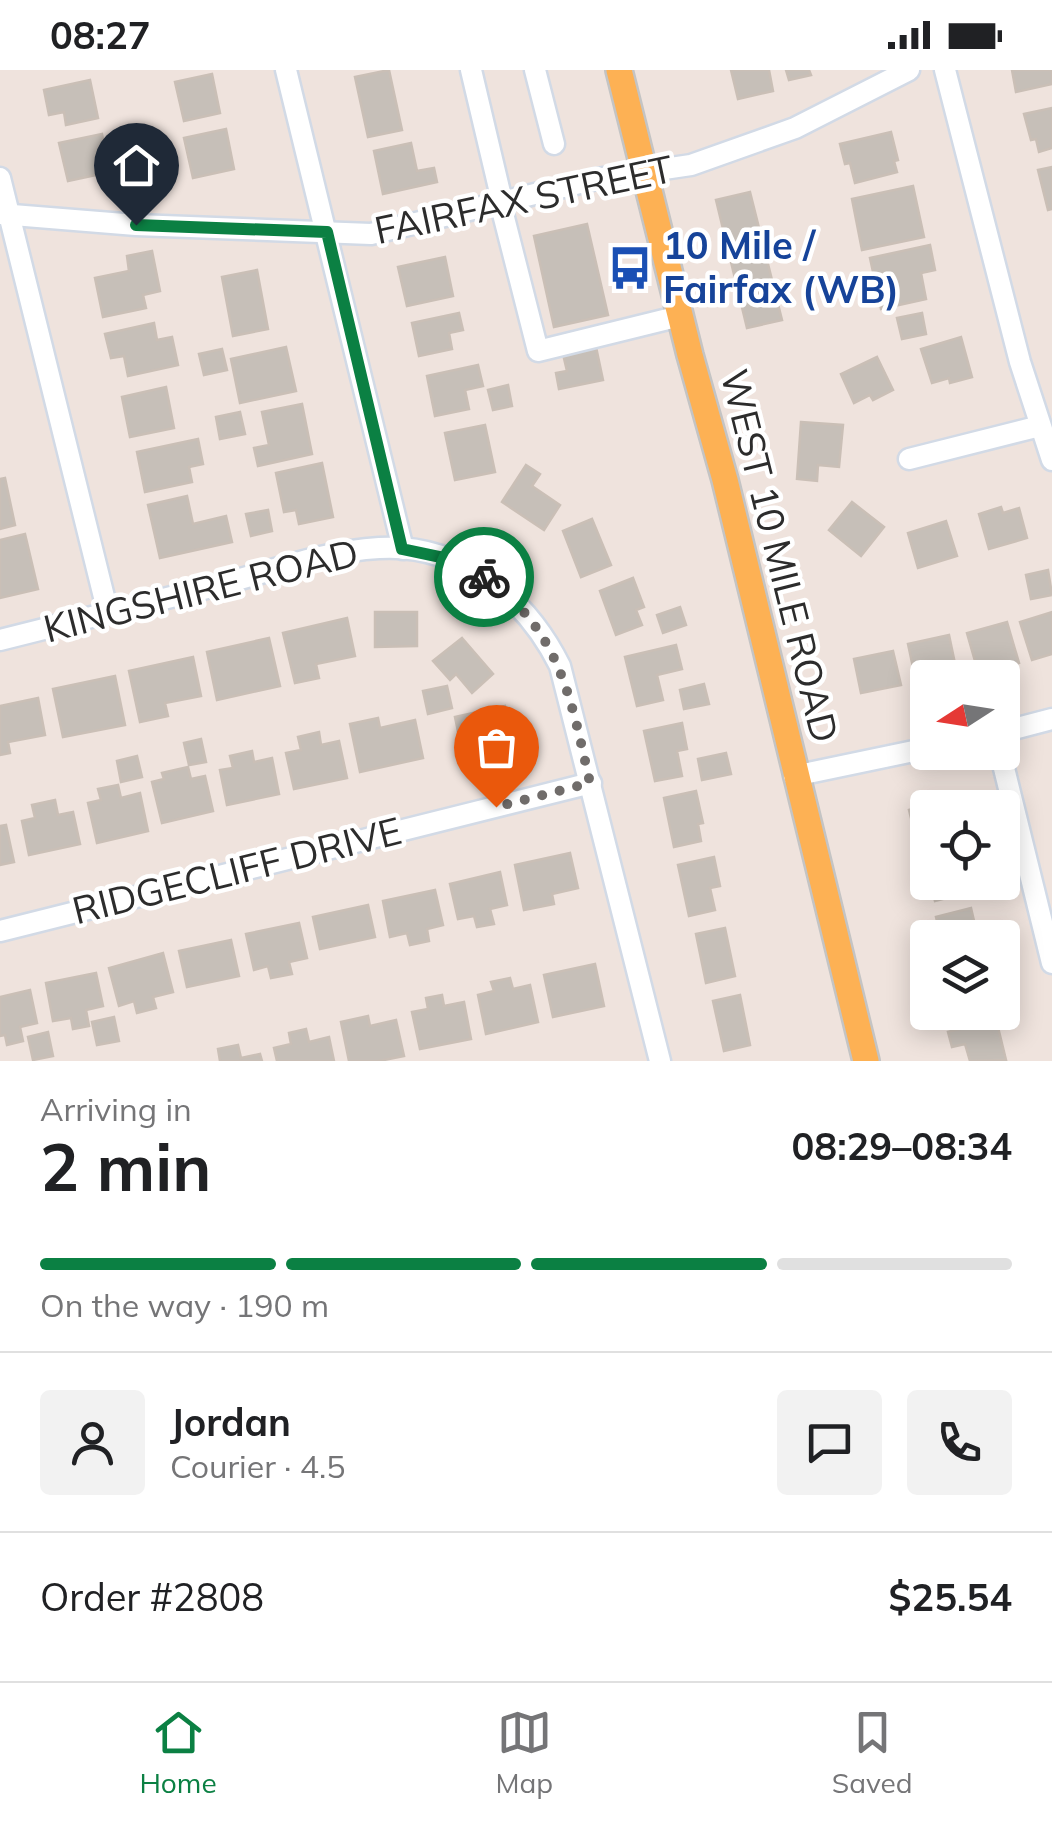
<!DOCTYPE html>
<html lang="en">
<head>
<meta charset="utf-8">
<style>
  :root { --surface:#fff; --page:#f2f2f2; --text:#202124; --muted:#757577; --line:#e0e0e0; --accent:#0b8043 }
  body { margin:0; font-family:Mulish,sans-serif; background:var(--page); color:var(--text); height:100vh; display:flex; flex-direction:column; font-size:38px; white-space:nowrap }
  * { box-sizing:border-box; margin:0 }
  p { font-size:32px; color:var(--muted) }
  .icon { flex:none; width:55px; height:55px; fill:none; stroke:currentColor; stroke-width:2; stroke-linecap:round; stroke-linejoin:round }
  .map { position:relative; height:991px; overflow:hidden }
  .details { display:flex; flex-direction:column; background:var(--surface); flex:1 }
  .details>* { flex:none }
  .needle { width:65px; rotate:258deg }
  .fabs { position:absolute; left:910px; top:590px; display:grid; gap:20px }
  .fabs a { display:grid; place-items:center; width:110px; height:110px; border-radius:10px; background:var(--surface); box-shadow:0 5px 25px #0003; font-size:50px }
  .pin { position:absolute; display:grid; place-items:center; width:85px; height:85px; color:#fff; margin:-102px -42px; border-radius:50% 50% 50% 0; rotate:-45deg; box-shadow:0 0 10px #0007 }
  .pin .icon { rotate:45deg }
  .courier { position:absolute; display:grid; place-items:center; width:100px; height:100px; margin:-50px; border:8px solid #0b8043; border-radius:50%; background:#fff; color:#222; box-shadow:0 2px 12px #0007 }
  .headline em { font-style:normal; font-weight:700 }
  .headline div { display:flex; flex-direction:column-reverse }
  .headline { display:flex; align-items:center; justify-content:space-between; height:170px; padding:0 40px }
  h1 { font-size:65px; font-weight:700; line-height:75px }
  .bar { display:grid; grid-template-columns:repeat(4,1fr); gap:15px 10px; align-content:center; height:120px; padding:0 40px }
  .bar i { height:12px; border-radius:8px; background:var(--line) }
  .bar .selected { background:var(--accent) }
  .bar p { grid-column:span 4 }
  .line { display:flex; align-items:center; gap:25px; padding:0 40px; border-top:2px solid var(--line) }
  .line div { flex:1 }
  .round { display:grid; place-items:center; flex:none; width:105px; height:105px; border-radius:10px; background:var(--page) }
  .status { display:flex; justify-content:space-between; align-items:center; height:70px; padding:0 50px; background:var(--surface); direction:ltr }
  .status svg { height:28px; fill:currentColor }
  .tab-bar { display:flex; justify-content:space-around; align-items:center; height:140px; border-top:2px solid var(--line); background:var(--surface); font-size:28px; color:var(--muted) }
  .tab-bar a { display:grid; justify-items:center; gap:5px }
  .tab-bar .selected { color:var(--accent) }
  .map>svg:first-child { display:block }
  .building { fill:#c6bfb8; stroke:#cabfb6; stroke-width:2.5 }
  .lines { fill:none; stroke-linecap:round; stroke-linejoin:round }
  .minor-casing { stroke:#d2dae6; stroke-width:25 }
  .major-casing { stroke:#c4c4c4; stroke-width:30 }
  .minor { stroke:#fff; stroke-width:20 }
  .major { stroke:#fdb154; stroke-width:25 }
  .done { stroke:#706c6a; stroke-width:10; stroke-dasharray:0 18 }
  .route { stroke:#0b8043; stroke-width:12 }
  .labels { text-anchor:middle; stroke-width:9; stroke-linejoin:round; paint-order:stroke }
  .street-label { font-size:38px; fill:#2c2c2c; stroke:#fff }
  .transit-label { font-size:38px; font-weight:bold; fill:#164399; stroke:#fff; text-anchor:start }
</style>
</head>
<body>
<div class="status"><b>08:27</b><svg viewBox="0 0 49 12"><path d="M0 12V9h3v3zM5 12V6h3v6zM10 12V3h3v9zM15 12V0h3v12zM26 1h20v11H26zM47 4h2v5h-2z"/></svg></div>
<div class="map">
<svg width="1052" height="991" viewBox="0 0 1052 991">
  <rect width="100%" height="100%" fill="#efe3dd"/>
  <g class="building">
    <path d="M389 0 402 60 368 67 355 7Z"/>
    <path d="M731 0H769L773 21 738 29Z"/>
    <path d="M786 0H809L811 5 789 10Z"/>
    <path d="M1012 0H1052V14L1016 22Z"/>
    <path d="M212 4 220 43 184 51 175 12Z"/>
    <path d="M90 10 98 48 66 55 64 42 49 45 44 20Z"/>
    <path d="M1052 38V78L1039 82 1036 69 1031 70 1024 44Z"/>
    <path d="M226 59 234 99 193 108 184 68Z"/>
    <path d="M891 62 898 90 894 91 897 102 855 113 850 93 845 94 840 74Z"/>
    <path d="M102 64 104 76 119 73 124 99 68 111 59 73Z"/>
    <path d="M411 73 417 101 434 98 437 112 383 124 374 81Z"/>
    <path d="M1052 97V139L1048 140 1038 100Z"/>
    <path d="M913 116 924 167 862 180 852 129Z"/>
    <path d="M750 122 782 250 747 258 716 130Z"/>
    <path d="M587 154 608 245 554 257 534 166Z"/>
    <path d="M930 175 935 200 921 203 926 229 881 239 870 188Z"/>
    <path d="M152 181 160 221 143 225 146 238 103 247 95 208 129 201 127 186Z"/>
    <path d="M445 187 453 226 407 236 398 197Z"/>
    <path d="M257 200 268 259 233 266 222 207Z"/>
    <path d="M459 243 463 260 449 263 452 279 419 286 412 253Z"/>
    <path d="M922 243 926 264 902 269 897 248Z"/>
    <path d="M154 253 157 270 172 267 178 295 128 306 124 286 111 288 105 264Z"/>
    <path d="M961 267 972 307 950 313 949 308 932 313 921 279Z"/>
    <path d="M286 277 296 321 240 333 231 289Z"/>
    <path d="M596 277 603 310 559 319 556 303 567 301 563 284Z"/>
    <path d="M222 279 227 300 204 305 199 284Z"/>
    <path d="M877 287 893 320 873 330 870 325 854 333 841 304Z"/>
    <path d="M478 295 483 316 465 320 469 339 435 346 427 306Z"/>
    <path d="M508 315 512 336 493 340 488 320Z"/>
    <path d="M166 317 174 358 130 367 122 327Z"/>
    <path d="M302 334 312 384 258 396 254 378 269 375 262 342Z"/>
    <path d="M240 342 245 364 220 369 216 347Z"/>
    <path d="M801 352 843 355 839 397 818 395 817 411 797 409Z"/>
    <path d="M485 355 495 402 455 410 445 363Z"/>
    <path d="M198 369 203 394 189 397 192 412 145 422 137 382Z"/>
    <path d="M322 393 333 447 299 454 296 440 284 442 276 403Z"/>
    <path d="M526 395 540 404 532 416 560 435 544 460 502 432Z"/>
    <path d="M5 408 15 455 0 459V409Z"/>
    <path d="M187 426 193 454 226 446 232 472 160 488 148 435Z"/>
    <path d="M852 432 884 457 861 486 829 460Z"/>
    <path d="M1001 437 1003 443 1019 438 1027 468 989 479 979 444Z"/>
    <path d="M268 440 272 461 251 466 246 444Z"/>
    <path d="M592 449 611 495 581 507 563 461Z"/>
    <path d="M946 451 957 486 918 498 908 463Z"/>
    <path d="M25 464 38 519 0 528V470Z"/>
    <path d="M1048 500 1052 525 1031 529 1026 505Z"/>
    <path d="M633 508 644 537 636 540 642 555 616 565 600 521Z"/>
    <path d="M680 537 686 555 663 563 657 545Z"/>
    <path d="M375 542H417V576L375 577Z"/>
    <path d="M1052 542V584L1032 590 1020 552Z"/>
    <path d="M347 548 355 586 316 594 319 608 295 613 283 563Z"/>
    <path d="M1007 552 1019 593 979 605 967 563Z"/>
    <path d="M949 565 958 608H928V614L917 616 908 574Z"/>
    <path d="M269 568 280 616 217 630 207 582Z"/>
    <path d="M462 568 493 604 472 623 456 604 450 610 433 591Z"/>
    <path d="M676 575 682 599 657 605 663 630 637 636 625 587Z"/>
    <path d="M893 581 901 615 861 623 854 589Z"/>
    <path d="M193 587 201 626 165 633 168 646 140 652 129 601Z"/>
    <path d="M115 606 125 655 63 667 53 619Z"/>
    <path d="M704 614 709 634 684 639 680 620Z"/>
    <path d="M447 616 452 638 428 644 423 621Z"/>
    <path d="M38 628 45 665 8 672 10 683 0 685V636Z"/>
    <path d="M505 636 512 670 462 681 455 647Z"/>
    <path d="M378 648 380 658 415 650 423 688 360 702 350 654Z"/>
    <path d="M682 653 687 679 677 681 682 706 655 711 644 661Z"/>
    <path d="M319 662 321 675 339 671 347 708 294 719 286 683 301 680 298 667Z"/>
    <path d="M201 669 206 692 189 695 184 673Z"/>
    <path d="M252 681 254 692 272 688 279 724 227 735 220 700 233 698 230 686Z"/>
    <path d="M726 683 731 704 702 710 698 689Z"/>
    <path d="M137 686 142 707 121 712 117 691Z"/>
    <path d="M188 697 191 709 205 706 213 741 162 753 152 712 164 709 162 703Z"/>
    <path d="M118 715 121 728 140 723 148 761 97 773 88 733 101 730 98 719Z"/>
    <path d="M696 721 703 753 698 754 701 771 674 777 664 728Z"/>
    <path d="M55 730 58 745 73 742 80 774 29 785 22 751 35 748 32 735Z"/>
    <path d="M944 731 945 738H928V778L919 781 909 740Z"/>
    <path d="M6 755 14 792 0 795V756Z"/>
    <path d="M570 783 578 818 552 824 554 834 524 840 515 795Z"/>
    <path d="M714 787 720 816 710 818 715 840 689 846 678 795Z"/>
    <path d="M500 802 507 835 490 839 494 854 477 857 474 846 458 849 450 814Z"/>
    <path d="M930 812H968L970 822 935 831Z"/>
    <path d="M435 820 443 855 427 859 429 871 410 875 407 863 390 867 383 831Z"/>
    <path d="M368 835 375 867 320 879 313 847Z"/>
    <path d="M971 838 978 868H941L936 847Z"/>
    <path d="M299 853 307 888 289 892 292 904 271 908 268 896 254 900 246 864Z"/>
    <path d="M725 858 735 906 706 913 696 864Z"/>
    <path d="M231 870 239 906 187 917 179 881Z"/>
    <path d="M928 879V898L917 900 913 882Z"/>
    <path d="M163 883 173 922 153 927 156 938 137 943 134 931 119 936 109 898Z"/>
    <path d="M595 894 604 936 553 947 544 905Z"/>
    <path d="M96 903 103 936 86 940 89 956 73 959 71 948 53 951 46 913Z"/>
    <path d="M510 908 513 919 530 915 538 952 486 964 478 925 494 921 491 912Z"/>
    <path d="M30 920 37 953 20 957 23 971 7 975 5 965 0 966V927Z"/>
    <path d="M442 925 444 936 464 932 471 969 420 979 412 942 428 939 426 928Z"/>
    <path d="M740 925 750 975 724 981 713 931Z"/>
    <path d="M368 946 370 956 396 950 404 986 379 991H349L341 952Z"/>
    <path d="M114 947 119 971 97 975 92 952Z"/>
    <path d="M996 949 1006 990 970 991 965 974 952 977 948 962Z"/>
    <path d="M306 959 309 972 329 967 334 991H277L274 978 291 974 289 963Z"/>
    <path d="M48 962 53 986 33 990 28 967Z"/>
    <path d="M238 975 241 988 260 984 262 991H220L218 979Z"/>
  </g>
  <g class="lines">
    <g class="minor-casing">
      <g id="minor">
        <path d="M286 0 403 479"/>
        <path d="M471 0 502 131"/>
        <path d="M535 0 554 74"/>
        <path d="M945 0 1020 292 1052 390"/>
        <path d="M0 108 108 543"/>
        <path d="M500 132 538 281 680 246"/>
        <path d="M0 144 136 155 371 164 596 109 691 95 795 58 909 0"/>
        <path d="M909 389 1040 356"/>
        <path d="M0 570C72 552 144 534 215 516 268 502 325 481 379 478 461 473 526 528 560 596L660 991"/>
        <path d="M1002 662 1052 649"/>
        <path d="M1000 682 1052 893"/>
        <path d="M794 706 928 678"/>
        <path d="M0 861 591 713"/>
      </g>
    </g>
    <g class="major-casing">
      <path id="major" d="M619 0 690 285 725 410 866 991"/>
    </g>
    <use href="#minor" class="minor"/>
    <use href="#major" class="major"/>
  </g>
  <g class="lines">
    <path class="done" d="M484 507C560 559 571 629 590 713L496 737"/>
    <path class="route" d="M136 155 327 162 402 479 440 487 484 507"/>
  </g>
  <defs>
    <g id="bus-bare" transform="scale(3.45)"><path d="M-5-6H5V4H4V6H2V4H-2V6H-4V4H-5ZM-3.5-4V0h7V-4ZM-3.5 1.2v1.5H-2V1.2ZM2 1.2v1.5H3.5V1.2Z" fill="#1a4fb4" stroke="#fff" stroke-width="2.5" paint-order="stroke"/></g>
  </defs>
  <g fill-rule="evenodd">
    <use href="#bus-bare" x="630" y="198"/>
  </g>
  <g class="labels">
    <g class="street-label">
      <text transform="translate(524 130) rotate(-12)" y="13">FAIRFAX STREET</text>
      <text transform="translate(779 486) rotate(76)" y="13">WEST 10 MILE ROAD</text>
      <text transform="translate(201 521) rotate(-14)" y="13">KINGSHIRE ROAD</text>
      <text transform="translate(237 801) rotate(-14)" y="13">RIDGECLIFF DRIVE</text>
    </g>
    <g class="transit-label">
      <text x="663" y="189">10 Mile /<tspan x="663" dy="44">Fairfax (WB)</tspan></text>
    </g>
  </g>
</svg>
<div class="fabs">
<a><svg class="needle" viewBox="-14 -14 28 28"><path d="M0-13l5 13h-10z" fill="#e53935"/><path d="M0 13l5-13h-10z" fill="#757577"/></svg></a>
<a><svg class="icon" aria-label="locate" viewBox="0 0 24 24"><circle cx="12" cy="12" r="6"/><path d="M12 2v4M12 18v4M2 12h4M18 12h4"/></svg></a>
<a><svg class="icon" aria-label="layers" viewBox="0 0 24 24"><path d="M12 4l9 5-9 5-9-5zM3 14l9 5 9-5"/></svg></a>
</div>
<div class="pin" style="left:496px;top:737px;background:#ea580c"><svg class="icon" aria-label="bag" viewBox="0 0 24 24"><path d="M5 8h14l-1 12H6zM9 8a3 3 0 0 1 6 0"/></svg></div>
<div class="pin" style="left:136px;top:155px;background:#1f2937"><svg class="icon" aria-label="home" viewBox="0 0 24 24"><path d="M3 11l9-7 9 7M6 9v11h12V9"/></svg></div>
<div class="courier" style="left:484px;top:507px"><svg class="icon" aria-label="bike" viewBox="0 0 24 24"><circle cx="6" cy="16" r="4"/><circle cx="18" cy="16" r="4"/><path d="M6 16l4-8h5l3 8M10 8l3 8H6M13 5h3"/></svg></div>
</div>
<section class="details">
<div class="headline"><div><h1>2 min</h1><p>Arriving in</p></div><em>08:29–08:34</em></div>
<div class="bar"><i class="selected"></i><i class="selected"></i><i class="selected"></i><i></i><p>On the way · 190 m</p></div>
<div class="line" style="height:180px"><a class="round"><svg class="icon" aria-label="person" viewBox="0 0 24 24"><circle cx="12" cy="8" r="4"/><path d="M4 21q1-7 8-7t8 7"/></svg></a><div><b>Jordan</b><p>Courier · 4.5</p></div><a class="round"><svg class="icon" aria-label="chat" viewBox="0 0 24 24"><path d="M4 5h16v11H9l-5 4z"/></svg></a><a class="round"><svg class="icon" aria-label="phone" viewBox="0 0 24 24"><path d="M5 4h4l2 5-3 2q2 4 5 5l2-3 5 2v4C11 20 4 13 5 4z"/></svg></a></div>
<div class="line" style="height:130px"><div>Order #2808</div><b>$25.54</b></div>
</section>
<nav class="tab-bar">
<a class="selected"><svg class="icon" aria-label="home" viewBox="0 0 24 24"><path d="M3 11l9-7 9 7M6 9v11h12V9"/></svg>Home</a>
<a><svg class="icon" aria-label="map" viewBox="0 0 24 24"><path d="M3 6l6-2 6 2 6-2v14l-6 2-6-2-6 2zM9 4v14M15 6v14"/></svg>Map</a>
<a><svg class="icon" aria-label="saved" viewBox="0 0 24 24"><path d="M7 4h10v16l-5-4-5 4z"/></svg>Saved</a>
</nav>
</body>
</html>
